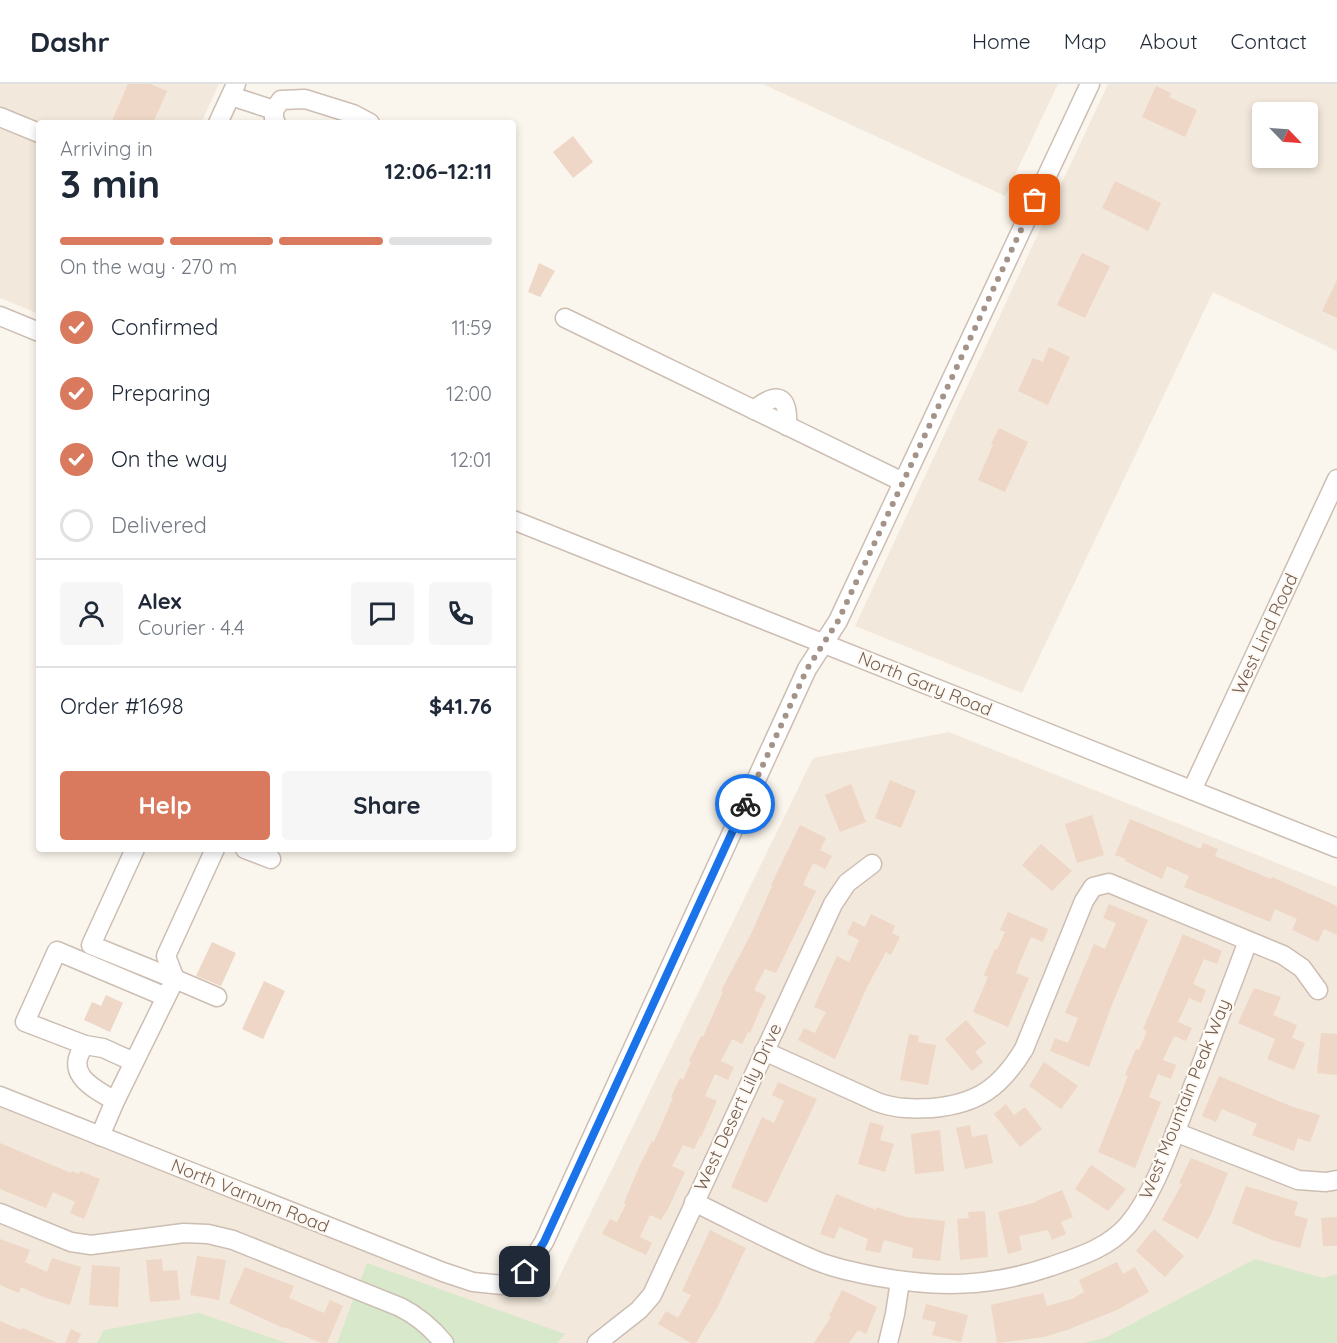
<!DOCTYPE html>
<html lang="en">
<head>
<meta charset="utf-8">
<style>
  :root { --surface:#fff; --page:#f6f6f7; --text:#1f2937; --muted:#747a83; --line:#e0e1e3; --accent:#d97a5e }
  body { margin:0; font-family:Quicksand,sans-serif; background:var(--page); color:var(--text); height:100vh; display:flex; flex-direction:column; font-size:22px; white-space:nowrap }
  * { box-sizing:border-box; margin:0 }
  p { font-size:20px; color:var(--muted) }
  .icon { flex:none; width:33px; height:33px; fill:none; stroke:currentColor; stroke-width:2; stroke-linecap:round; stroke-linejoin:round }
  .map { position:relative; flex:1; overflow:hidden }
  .panel { position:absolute; left:36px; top:36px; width:480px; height:732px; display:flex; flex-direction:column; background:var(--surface); border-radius:6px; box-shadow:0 3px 9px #0003 }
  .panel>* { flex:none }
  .needle { width:39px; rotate:115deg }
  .controls { position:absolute; left:1252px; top:18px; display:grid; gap:12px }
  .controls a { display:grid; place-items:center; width:66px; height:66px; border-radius:6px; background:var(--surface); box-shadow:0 3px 9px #0003; font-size:30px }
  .pin { position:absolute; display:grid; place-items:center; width:51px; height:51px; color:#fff; margin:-26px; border-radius:12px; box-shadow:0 3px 9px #0006 }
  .courier { position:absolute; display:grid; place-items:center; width:60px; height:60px; margin:-30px; border:4px solid #1a73e8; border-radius:50%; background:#fff; color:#222; box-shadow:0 2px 8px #0007 }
  .head em { font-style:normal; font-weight:700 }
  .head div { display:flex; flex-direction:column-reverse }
  .head { display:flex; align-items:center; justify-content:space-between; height:102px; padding:0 24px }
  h1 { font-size:39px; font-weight:700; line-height:45px }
  .bar { display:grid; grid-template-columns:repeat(4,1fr); gap:9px 6px; align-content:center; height:72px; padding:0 24px }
  .bar i { height:8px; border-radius:4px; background:var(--line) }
  .bar .on { background:var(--accent) }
  .bar p { grid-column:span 4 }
  .line { display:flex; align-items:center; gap:15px; padding:0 24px; border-top:2px solid var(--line) }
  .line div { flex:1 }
  .round { display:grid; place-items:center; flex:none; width:63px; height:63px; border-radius:6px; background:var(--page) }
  ol { padding:0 24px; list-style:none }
  li { display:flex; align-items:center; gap:18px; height:66px }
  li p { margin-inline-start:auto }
  li .icon { padding:6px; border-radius:50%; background:var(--accent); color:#fff; stroke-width:4 }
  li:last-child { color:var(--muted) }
  li i { width:33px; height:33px; border:3px solid var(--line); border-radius:50% }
  .button { display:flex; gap:12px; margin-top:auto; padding:12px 24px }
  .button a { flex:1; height:69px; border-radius:6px; background:var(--accent); color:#fff; font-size:24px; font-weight:700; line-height:69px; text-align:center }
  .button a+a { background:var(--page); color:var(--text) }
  header { display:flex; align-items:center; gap:36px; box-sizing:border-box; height:84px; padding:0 30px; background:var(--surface); border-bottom:2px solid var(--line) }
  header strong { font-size:28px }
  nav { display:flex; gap:33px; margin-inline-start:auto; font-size:21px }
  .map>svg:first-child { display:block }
  .residential { fill:#f2e8db; fill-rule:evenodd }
  .green { fill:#d7e8cb }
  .building { fill:#eed7c6 }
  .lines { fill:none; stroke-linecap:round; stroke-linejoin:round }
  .minor-casing { stroke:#cdbeb3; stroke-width:21 }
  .minor { stroke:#fff; stroke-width:18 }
  .done { stroke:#a49388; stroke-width:6; stroke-dasharray:0 10.8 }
  .route { stroke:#1a73e8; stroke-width:8 }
  .labels { text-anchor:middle; stroke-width:4.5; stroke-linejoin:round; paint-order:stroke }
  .street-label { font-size:18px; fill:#755e51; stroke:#fefaf3 }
</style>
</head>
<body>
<header>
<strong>Dashr</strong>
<nav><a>Home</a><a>Map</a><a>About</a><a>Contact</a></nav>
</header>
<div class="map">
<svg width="1337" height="1259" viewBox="0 0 1337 1259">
  <rect width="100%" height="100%" fill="#fbf6ed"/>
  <g class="residential">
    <path d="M0 0H219L201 39H39V230L0 214Z"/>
    <path d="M763 0H1058L1005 112Z"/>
    <path d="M1108 0H1337V267L1213 208 1022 609 855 542ZM1263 28H1308V74H1263Z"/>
    <path d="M949 648 1337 803V1259H0V1010L547 1218 813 674Z"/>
  </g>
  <g class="green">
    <path d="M1255 1175 1323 1194 1337 1190V1259H1083L1105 1254Z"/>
    <path d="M367 1179 565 1250 557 1259H337Z"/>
    <path d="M199 1229 286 1259H97L104 1246Z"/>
  </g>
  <g class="building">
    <path d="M128 0H150L167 7 153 39H111Z"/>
    <path d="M1156 2 1171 9 1169 13 1197 26 1185 53 1142 33Z"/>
    <path d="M573 52 593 78 573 94 553 68Z"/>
    <path d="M1115 97 1161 119 1148 147 1102 124Z"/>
    <path d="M1082 169 1110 182 1085 234 1057 221Z"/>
    <path d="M539 179 555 187 540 213 528 208Z"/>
    <path d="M1337 196V234L1322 227Z"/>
    <path d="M1049 263 1070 273 1048 321 1018 307 1033 274 1043 278Z"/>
    <path d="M999 344 1028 358 1005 408 978 396 993 361 991 360Z"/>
    <path d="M890 696 916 707 901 744 875 734Z"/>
    <path d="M851 700 866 738 840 748 825 711Z"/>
    <path d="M1092 731 1104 771 1077 779 1065 740Z"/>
    <path d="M1130 735 1201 765 1203 759 1218 765 1215 772 1271 795 1272 793 1337 822V851L1324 845 1318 858 1292 846 1297 835 1275 825 1270 838 1184 803 1189 792 1167 782 1162 795 1125 777 1126 775 1115 771Z"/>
    <path d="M800 741 826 754 820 766 832 772 825 785 813 779 803 801 816 807 776 889 765 885 754 906 766 912 750 949 748 948 742 960 732 955 721 977 734 983 728 996 715 990 705 1012 717 1017 701 1053 700 1052 694 1065 683 1061 672 1082 685 1088 668 1125 661 1136 650 1131 640 1153 652 1159 646 1171 602 1150 610 1135 617 1138 626 1120 624 1119 639 1083 652 1057 654 1058 673 1014 671 1013 680 994 683 996 691 978 689 977 701 952 703 953 723 908 721 907 752 848 772 802 771 801Z"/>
    <path d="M1041 760 1072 787 1052 807 1022 781Z"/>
    <path d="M1109 820 1148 836 1113 918 1089 983 1050 967 1055 954 1068 959 1078 934 1065 929 1094 860 1105 865 1116 839 1103 834Z"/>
    <path d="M1008 828 1048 845 1043 858 1031 853 1021 876 1016 889 1029 894 1008 943 973 928 988 893 984 891 995 865 997 866 1005 848 1000 846Z"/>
    <path d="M871 830 895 842 892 849 900 853 891 871 886 868 867 903 835 975 798 956 804 944 815 949 826 928 814 923 831 885 837 872 849 878 859 856 847 850 853 837 865 843Z"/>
    <path d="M1183 850 1222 867 1217 880 1204 875 1193 900 1206 906 1201 919 1189 914 1178 938 1192 944 1186 957 1174 952 1163 976 1176 981 1171 995 1158 990 1149 1013 1161 1018 1135 1084 1098 1068 1128 992 1125 991 1136 965 1139 966 1147 947 1143 945Z"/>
    <path d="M212 858 236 869 221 902 196 892Z"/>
    <path d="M264 897 285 907 263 955 242 945Z"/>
    <path d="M1254 904 1281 913 1273 931 1297 941 1292 954 1305 959 1294 986 1267 975 1275 955 1238 939Z"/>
    <path d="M106 911 123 919 110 948 84 936 92 918 101 922Z"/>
    <path d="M966 936 986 959 975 968 983 978 972 987 945 955Z"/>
    <path d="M1321 949 1337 950V991L1317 989Z"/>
    <path d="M909 950 919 952 918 958 936 961 928 1001 900 996Z"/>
    <path d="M1044 978 1078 1002 1061 1025 1029 1002Z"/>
    <path d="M1219 992 1293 1023 1320 1031 1310 1058 1298 1054 1294 1067 1252 1051 1257 1040 1222 1025 1216 1038 1202 1032Z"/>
    <path d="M778 998 817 1015 767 1119 731 1103 762 1033 774 1039 784 1017 772 1011Z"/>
    <path d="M1006 1020 1014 1031 1025 1023 1042 1045 1020 1063 994 1030Z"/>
    <path d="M870 1038 884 1042 880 1056 894 1060 885 1088 858 1080Z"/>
    <path d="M970 1041 972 1053 987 1050 993 1079 965 1085 956 1044Z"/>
    <path d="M940 1046 944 1087 915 1090 911 1050Z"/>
    <path d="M0 1059 71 1089 72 1087 79 1090 80 1087 100 1095 84 1135 70 1129 75 1118 53 1108 46 1124 0 1105Z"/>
    <path d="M1191 1074 1228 1089 1211 1130 1198 1155 1162 1136 1182 1100 1179 1099Z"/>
    <path d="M1091 1081 1126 1105 1108 1127 1075 1105Z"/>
    <path d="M1246 1102 1298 1118 1294 1131 1308 1135 1300 1164 1272 1156 1232 1139Z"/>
    <path d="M1062 1106 1073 1133 1061 1138 1066 1150 1052 1156 1048 1146 1019 1152 1022 1166 1008 1170 998 1128 1037 1118 1036 1117Z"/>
    <path d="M836 1110 876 1126V1123L906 1133 945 1137 940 1177 912 1174 913 1164 884 1156 880 1169 865 1166 868 1155 839 1143 834 1155 820 1150Z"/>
    <path d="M985 1127 988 1173 960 1176 957 1135 969 1134 968 1128Z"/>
    <path d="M1337 1133V1162H1323L1321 1134Z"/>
    <path d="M1154 1145 1184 1172 1165 1193 1136 1167Z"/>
    <path d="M710 1146 746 1164 717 1224 696 1259H691L658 1240 666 1227 678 1234 691 1211 682 1207Z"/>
    <path d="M0 1155 30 1166 25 1178 47 1188 52 1174 81 1183 70 1221 43 1213 21 1203 19 1209 0 1201Z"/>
    <path d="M197 1172 226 1176 219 1216 190 1211Z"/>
    <path d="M162 1175 163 1187 177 1186 180 1216 150 1218 146 1176Z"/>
    <path d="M1117 1178 1123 1190 1135 1183 1149 1208 1117 1226 1067 1246 1044 1253 997 1259 991 1221 1043 1209 1047 1222 1072 1215 1084 1208 1079 1196Z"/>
    <path d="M92 1181 120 1183 118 1223 89 1221Z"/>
    <path d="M245 1183 294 1202 289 1214 324 1229 330 1216 343 1222 327 1259H321L284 1243 283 1244 229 1219Z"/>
    <path d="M842 1206 877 1223 866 1250 858 1246 849 1259H814L831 1233 829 1232Z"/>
    <path d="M926 1220 968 1231 961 1258 932 1251 936 1238 922 1235Z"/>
    <path d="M0 1237 21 1246 22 1244 58 1259H0Z"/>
    <path d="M71 1245 81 1250 77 1259H65Z"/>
  </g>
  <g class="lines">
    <g class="minor-casing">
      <g id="minor">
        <path d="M231 12 274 26"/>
        <path d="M0 33 39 49"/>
        <path d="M218 39 236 0"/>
        <path d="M276 39 274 36V26L281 16 305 15 353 30 370 39"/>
        <path d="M0 232 39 248"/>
        <path d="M565 234 903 398"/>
        <path d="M754 326C777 307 789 311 787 342"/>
        <path d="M513 436 1337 764"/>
        <path d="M1192 706 1337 395"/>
        <path d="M135 765 91 861 175 895"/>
        <path d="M245 765 271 775"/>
        <path d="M175 895 166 872 215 765"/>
        <path d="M85 961 25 938 57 867 166 913"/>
        <path d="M764 967 877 1018C896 1025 913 1025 932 1024 978 1020 1001 1003 1024 965L1084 817 1093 803 1109 799 1283 871 1302 884 1318 906"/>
        <path d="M0 1012 443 1188 473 1198 503 1201 525 1188 544 1158 807 585 838 537 1090 0"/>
        <path d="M115 1017C93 1004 63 990 85 961L103 964 134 978"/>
        <path d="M1175 1048 1298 1096 1326 1098 1337 1096"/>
        <path d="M100 1052 115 1017 175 895 217 913"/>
        <path d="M694 1118C735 1138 776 1160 817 1177 837 1185 858 1189 879 1193 939 1204 990 1203 1049 1183 1078 1173 1107 1165 1128 1141 1154 1111 1172 1056 1187 1018 1207 965 1228 911 1248 857"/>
        <path d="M0 1129 71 1158 91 1161 184 1149 208 1150 233 1156 400 1223C418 1232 431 1243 444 1259"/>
        <path d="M597 1259 639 1226 652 1211 833 820 847 799 872 780"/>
        <path d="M888 1259 895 1230 900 1197"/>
      </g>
    </g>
    <use href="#minor" class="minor"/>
  </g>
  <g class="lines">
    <path class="done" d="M745 720 807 585 838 537 1035 116"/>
    <path class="route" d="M525 1188 544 1158 745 720"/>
  </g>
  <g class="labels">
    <g class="street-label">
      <text transform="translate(1265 550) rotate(-65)" y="6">West Lind Road</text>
      <text transform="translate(925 600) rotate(22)" y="6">North Gary Road</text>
      <text transform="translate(1185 1015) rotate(-68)" y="6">West Mountain Peak Way</text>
      <text transform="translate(738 1023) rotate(-65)" y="6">West Desert Lily Drive</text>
      <text transform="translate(250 1112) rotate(22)" y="6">North Varnum Road</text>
    </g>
  </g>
</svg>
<div class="controls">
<a><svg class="needle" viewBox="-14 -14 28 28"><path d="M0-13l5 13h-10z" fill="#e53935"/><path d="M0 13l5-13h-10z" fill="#747a83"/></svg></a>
</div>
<div class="pin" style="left:1035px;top:116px;background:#ea580c"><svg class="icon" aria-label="bag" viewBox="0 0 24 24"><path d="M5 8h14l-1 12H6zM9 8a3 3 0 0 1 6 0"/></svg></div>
<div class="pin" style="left:525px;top:1188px;background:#1f2937"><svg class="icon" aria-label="home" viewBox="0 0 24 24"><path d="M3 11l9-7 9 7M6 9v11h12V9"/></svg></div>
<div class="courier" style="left:745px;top:720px"><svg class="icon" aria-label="bike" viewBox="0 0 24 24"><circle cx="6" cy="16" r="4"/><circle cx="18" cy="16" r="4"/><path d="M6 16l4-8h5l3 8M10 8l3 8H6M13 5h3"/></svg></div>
<section class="panel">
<div class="head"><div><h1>3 min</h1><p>Arriving in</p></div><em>12:06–12:11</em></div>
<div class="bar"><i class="on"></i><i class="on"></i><i class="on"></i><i></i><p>On the way · 270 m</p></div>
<ol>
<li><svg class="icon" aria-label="check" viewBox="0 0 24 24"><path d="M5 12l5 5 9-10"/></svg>Confirmed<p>11:59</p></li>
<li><svg class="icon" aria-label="check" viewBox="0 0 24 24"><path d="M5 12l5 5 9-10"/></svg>Preparing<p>12:00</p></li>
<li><svg class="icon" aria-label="check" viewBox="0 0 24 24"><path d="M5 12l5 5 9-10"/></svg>On the way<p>12:01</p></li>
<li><i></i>Delivered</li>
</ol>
<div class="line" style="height:108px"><a class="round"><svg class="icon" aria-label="person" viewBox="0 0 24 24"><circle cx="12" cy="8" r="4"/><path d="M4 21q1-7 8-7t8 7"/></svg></a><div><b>Alex</b><p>Courier · 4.4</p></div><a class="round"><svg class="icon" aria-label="chat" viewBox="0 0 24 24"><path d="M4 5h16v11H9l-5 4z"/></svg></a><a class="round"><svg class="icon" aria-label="phone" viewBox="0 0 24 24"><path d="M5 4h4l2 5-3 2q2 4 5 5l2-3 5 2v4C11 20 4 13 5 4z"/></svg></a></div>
<div class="line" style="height:78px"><div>Order #1698</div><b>$41.76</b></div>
<div class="button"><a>Help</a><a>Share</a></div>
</section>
</div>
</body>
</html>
